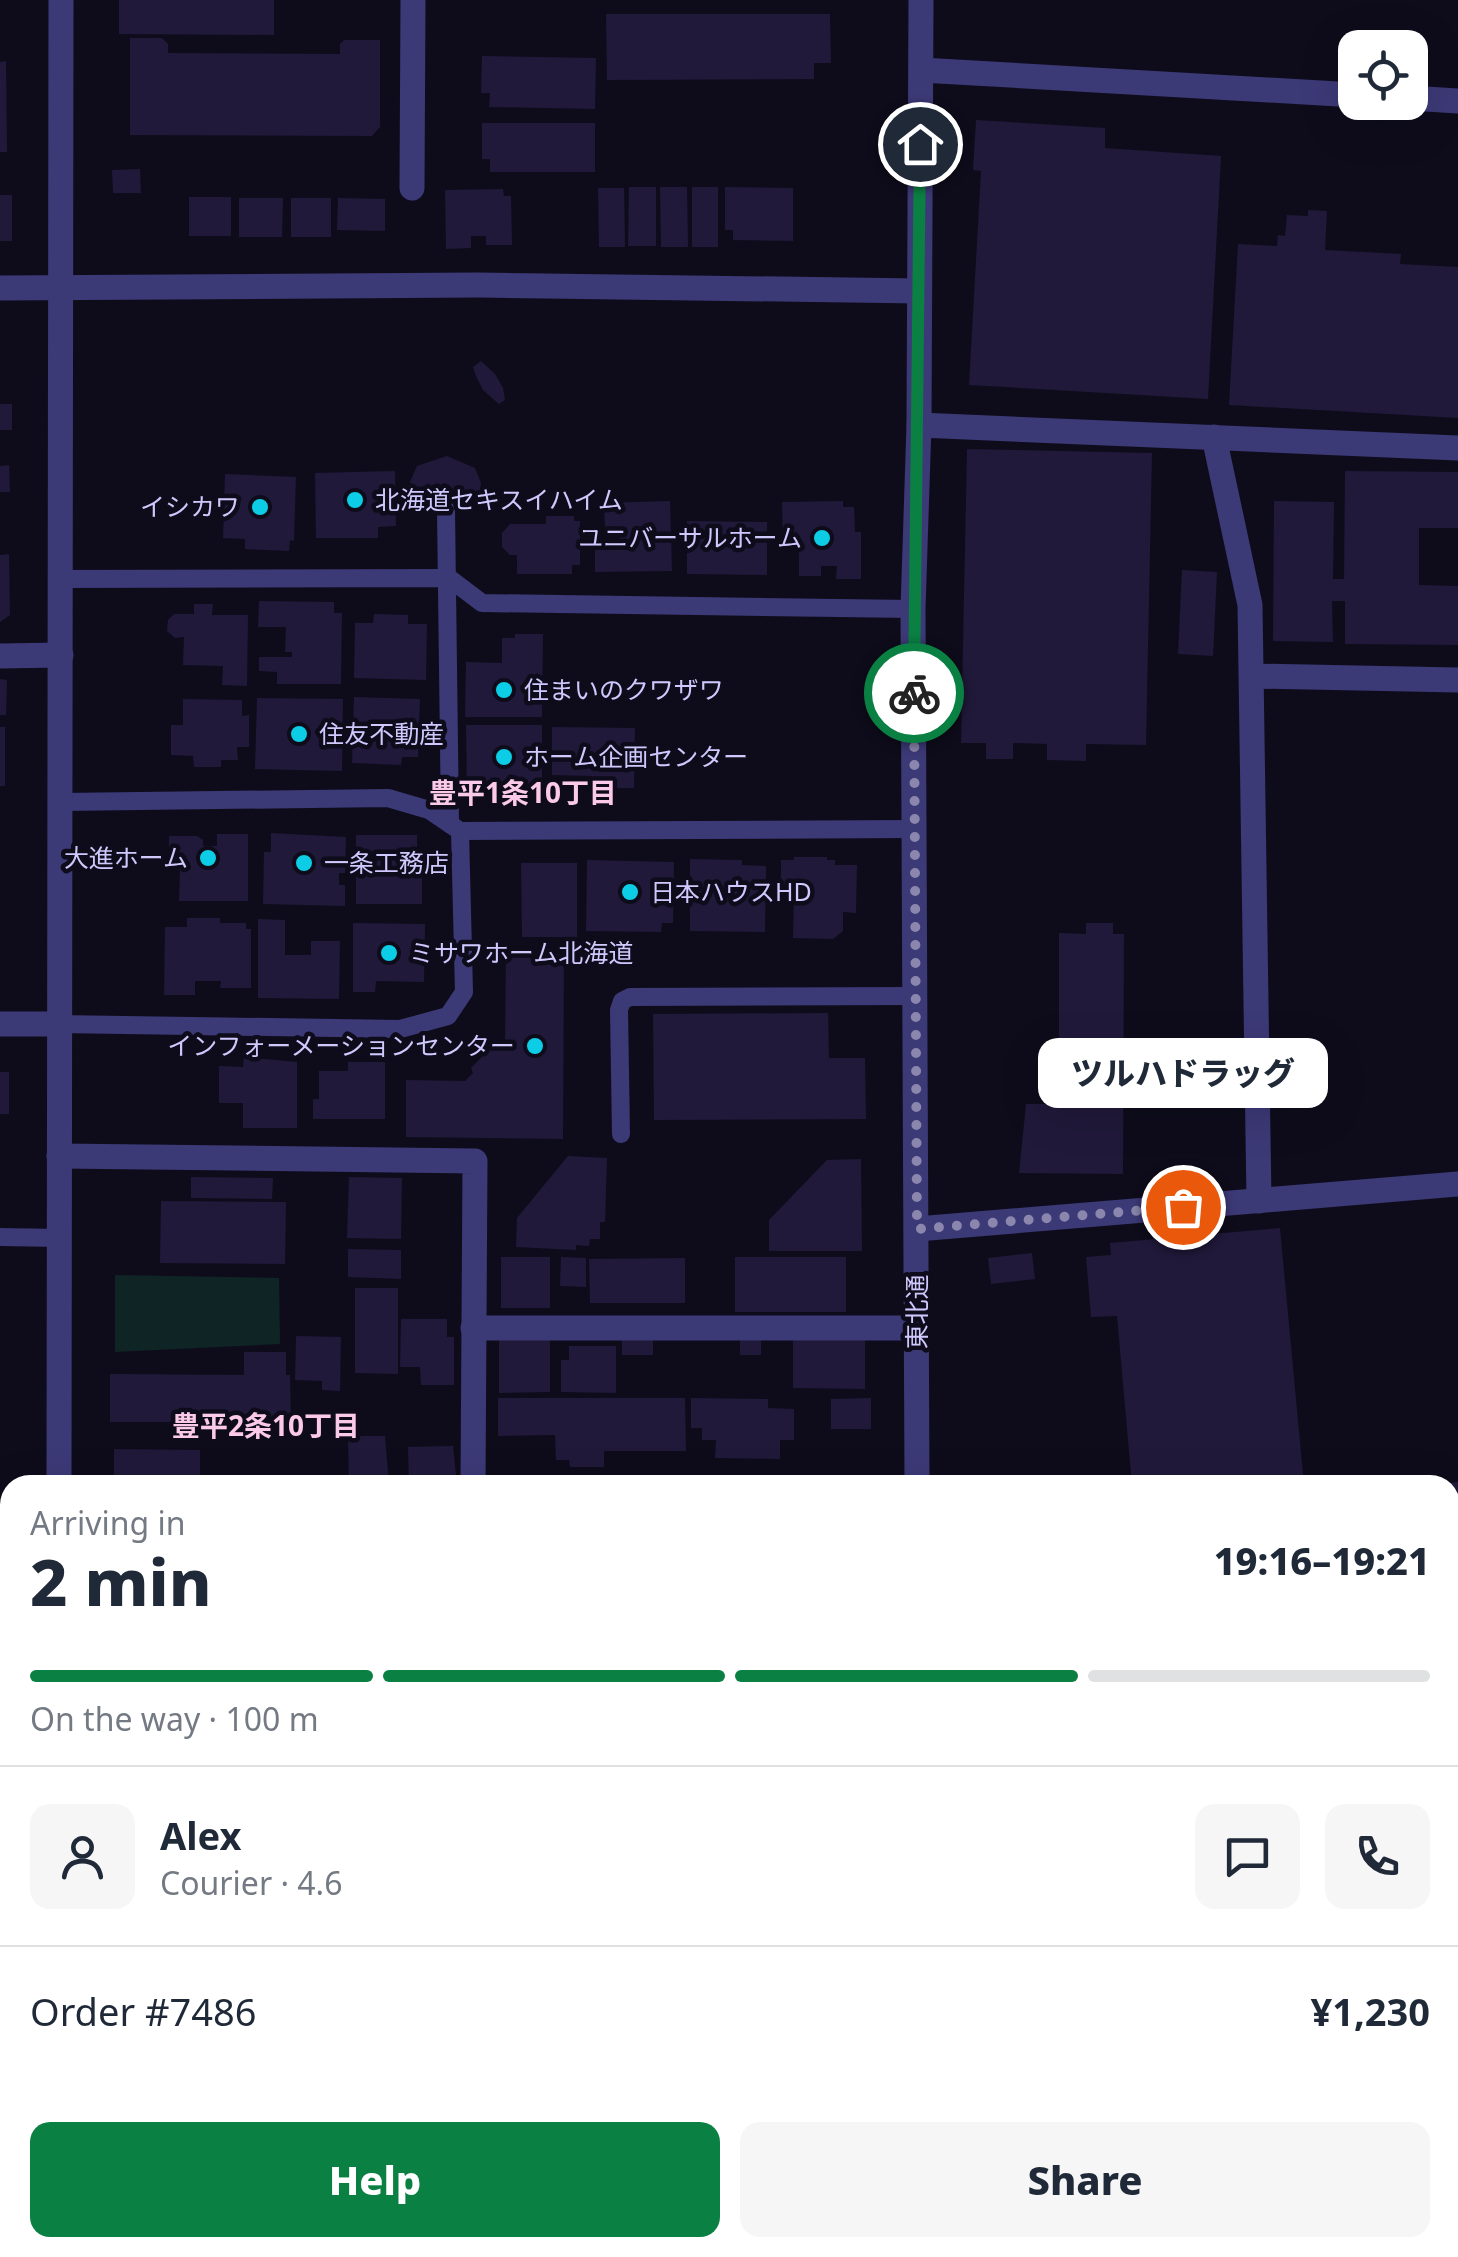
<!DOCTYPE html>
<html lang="en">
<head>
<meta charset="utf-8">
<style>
  :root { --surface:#fff; --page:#f6f6f7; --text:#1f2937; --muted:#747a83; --line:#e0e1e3; --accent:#0b8043 }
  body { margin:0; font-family:"Noto Sans","Noto Sans JP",sans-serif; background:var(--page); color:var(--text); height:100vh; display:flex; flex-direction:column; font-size:38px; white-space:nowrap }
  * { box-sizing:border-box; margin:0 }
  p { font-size:32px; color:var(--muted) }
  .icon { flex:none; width:55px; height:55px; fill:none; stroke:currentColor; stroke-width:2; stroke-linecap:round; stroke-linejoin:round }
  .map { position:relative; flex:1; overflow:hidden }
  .panel { position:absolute; left:0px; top:1475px; width:1460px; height:782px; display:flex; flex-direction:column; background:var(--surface); border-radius:30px 30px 0 0; box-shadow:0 10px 40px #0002 }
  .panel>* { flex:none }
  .buttons { position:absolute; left:1338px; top:30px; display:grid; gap:20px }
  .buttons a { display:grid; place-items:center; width:90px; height:90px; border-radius:20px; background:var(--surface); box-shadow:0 10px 40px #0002; font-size:50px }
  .pin { position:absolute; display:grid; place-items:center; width:85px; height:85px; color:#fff; margin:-42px; border:5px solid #fff; border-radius:50%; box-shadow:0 2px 10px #0007 }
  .courier { position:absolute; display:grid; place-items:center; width:100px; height:100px; margin:-50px; border:8px solid #0b8043; border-radius:50%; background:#fff; color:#222; box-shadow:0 2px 12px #0007 }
  .bubble { position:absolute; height:70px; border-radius:20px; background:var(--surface); box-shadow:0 10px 40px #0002; font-size:32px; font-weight:800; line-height:70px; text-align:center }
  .headline em { font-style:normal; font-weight:800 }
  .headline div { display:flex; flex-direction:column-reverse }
  .headline { display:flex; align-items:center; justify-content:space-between; height:170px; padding:0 30px }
  h1 { font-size:65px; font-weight:800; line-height:75px }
  .bar { display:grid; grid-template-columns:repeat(4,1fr); gap:15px 10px; align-content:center; height:120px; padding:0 30px }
  .bar i { height:12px; border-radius:8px; background:var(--line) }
  .bar .selected { background:var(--accent) }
  .bar p { grid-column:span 4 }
  .line { display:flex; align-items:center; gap:25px; padding:0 30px; border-top:2px solid var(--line) }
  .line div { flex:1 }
  .round { display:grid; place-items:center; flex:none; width:105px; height:105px; border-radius:20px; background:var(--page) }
  .primary-button { display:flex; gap:20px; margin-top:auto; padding:20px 30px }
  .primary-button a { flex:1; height:115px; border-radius:20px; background:var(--accent); color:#fff; font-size:40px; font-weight:800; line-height:115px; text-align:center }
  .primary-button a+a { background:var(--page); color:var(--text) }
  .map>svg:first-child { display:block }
  .green { fill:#0f2424 }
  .building { fill:#20193a }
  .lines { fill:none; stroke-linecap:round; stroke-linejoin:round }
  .path { stroke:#32a6a0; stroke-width:6; stroke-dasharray:5 8; stroke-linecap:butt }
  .service { stroke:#3c3977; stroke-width:18 }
  .minor { stroke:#3c3977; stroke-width:25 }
  .tertiary { stroke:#3c3977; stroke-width:25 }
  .done { stroke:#8b86ad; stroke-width:10; stroke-dasharray:0 18 }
  .route { stroke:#0b8043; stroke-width:12 }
  .poi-dot { fill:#0ccde5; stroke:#0e0c1b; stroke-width:4 }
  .labels { text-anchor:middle; stroke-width:9; stroke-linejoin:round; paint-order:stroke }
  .poi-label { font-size:25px; fill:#cec8fc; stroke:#0e0c1b; text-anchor:start }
  .street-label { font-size:25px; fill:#cec8fc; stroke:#0e0c1b }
  .neighbourhood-label { font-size:28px; font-weight:bold; fill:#fccae9; stroke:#0e0c1b }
</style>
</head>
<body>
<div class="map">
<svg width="1458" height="2257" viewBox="0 0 1458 2257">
  <rect width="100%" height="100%" fill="#0e0c1b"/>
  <g class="green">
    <path d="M115 1275 279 1278 280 1344 115 1352Z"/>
    <rect x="144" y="2248" width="337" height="9"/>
  </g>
  <g class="building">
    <path d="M119 0H274V35L119 34Z"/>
    <path d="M606 14H830L831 63H814V79L607 80Z"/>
    <path d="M130 38H162L168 44V53L340 54V44L344 40H380V127L372 136 130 135Z"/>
    <path d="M482 56 596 58 595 109 489 107 490 93H481Z"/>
    <path d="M6 61 7 152H0V62Z"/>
    <path d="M976 120 1105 128V148L1221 156 1208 399 969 385 981 171 973 170Z"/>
    <path d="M482 123H595V172H490V159H482Z"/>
    <path d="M140 169 141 193H113L112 170Z"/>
    <path d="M629 187H656V246H628Z"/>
    <path d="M660 187H687L688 247H661Z"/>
    <rect x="692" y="187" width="26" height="60"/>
    <path d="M725 187 793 188V241L733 240V230H725Z"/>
    <path d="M598 188H624L625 247H599Z"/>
    <path d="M503 189 504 196H511L512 245H486V236H471V248L446 249 445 190Z"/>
    <rect x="0" y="195" width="12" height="46"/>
    <rect x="189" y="197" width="42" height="39"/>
    <path d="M239 198H283L282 237H239Z"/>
    <rect x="291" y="198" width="40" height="39"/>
    <path d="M338 198 385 199V231L337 230Z"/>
    <path d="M1308 210 1327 211 1325 250 1401 254 1400 264 1458 267V418L1229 405 1238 244 1277 246 1278 235 1285 236 1287 215 1308 216Z"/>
    <path d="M481 361 495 374 503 388 505 400 499 404 483 390 476 376 473 367Z"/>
    <rect x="0" y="404" width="12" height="26"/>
    <path d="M967 449 1152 453 1146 745 1086 744V761L1047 760V744L1013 743V759H986V743H961Z"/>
    <path d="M447 456 475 468 481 483 480 492 473 499 446 509 416 497 410 482 417 466Z"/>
    <path d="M9 465 10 492H0V466Z"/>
    <path d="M395 471 396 526 378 527V538H316L315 473Z"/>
    <path d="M1345 471 1458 472V528H1419V585L1458 586V645L1345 644V601H1332L1333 642 1273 641 1274 501 1334 502 1333 579H1344Z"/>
    <path d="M225 474 296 477 294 541 290 540 289 551 245 549V539L223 538Z"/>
    <path d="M670 501 672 571 595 572V550L620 549V527H605L604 503Z"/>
    <path d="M843 501V507H854L855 532H861V579H836L837 566H821V576H799V543L783 544 782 502Z"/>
    <path d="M546 516H574V521H580V565H572V574H517V555H510L502 547V533L510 524H546Z"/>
    <path d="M687 521 767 522V575L687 574Z"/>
    <path d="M9 554 10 615 0 622V555Z"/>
    <path d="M1182 570 1217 572 1213 656 1178 654Z"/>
    <path d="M259 601 334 602V613H342L341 684H277V672L259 671V657H292V652H285L286 627H258Z"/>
    <path d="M194 604H213L212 615H248L247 686 222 685 223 666 183 665 184 637 175 638 167 631 168 620 174 614H194Z"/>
    <path d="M374 614 408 615V624H427L426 680 354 678 355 623H373Z"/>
    <path d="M515 634H543L542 717H465L466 662 502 663V638H515Z"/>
    <path d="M0 679 7 680 6 715H0Z"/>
    <path d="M354 697 420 699 418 757H402L401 765 352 763Z"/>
    <path d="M257 698 343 699 342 771 255 769Z"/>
    <path d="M183 699 242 700V716L249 715V747H237L238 760H221V767H194L193 756 171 755V725H183Z"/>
    <path d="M466 725H542V789L467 788Z"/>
    <rect x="0" y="727" width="5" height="59"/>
    <path d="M552 727 635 728 634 788H592V776L552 775Z"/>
    <path d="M271 833 346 837 345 873H339V885H345V906L263 904 264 852H271Z"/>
    <path d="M217 834H248V901H179L180 870H169V836H197L203 840V846H217Z"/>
    <path d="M356 835H417V856H422V904H356Z"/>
    <path d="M794 857H827V860H835V865H857L856 913 843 912V931L833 939 793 938 794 892H781V860H794Z"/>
    <path d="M690 859 742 860V865L766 866 765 932 690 931Z"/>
    <path d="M587 860 674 862 673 923H662L661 932 586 931Z"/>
    <path d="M521 863H577V937H522Z"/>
    <path d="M187 918H220V923H246V929H251V988H220L221 981H195V995H164L165 927H187Z"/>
    <path d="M258 919 285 920V955H311V941H340L339 999 258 998Z"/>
    <path d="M353 923 425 924 424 982 376 981 375 992H353Z"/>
    <path d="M1086 923H1113V934H1124L1123 1174 1019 1173 1026 1104H1059V933L1086 934Z"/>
    <path d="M506 953 564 954 563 1139 406 1137V1080L465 1081 473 1073 471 1068 493 1046H505Z"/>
    <path d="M828 1013 829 1058H865L866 1119 654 1120 653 1014Z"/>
    <path d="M244 1057 297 1062V1128H243V1103H219V1066L243 1067Z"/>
    <path d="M348 1062H385V1119H313V1099H319V1071H348Z"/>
    <rect x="0" y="1072" width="9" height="42"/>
    <path d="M568 1156 607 1158 605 1222H600V1239H590L589 1246 576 1245V1250L516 1247 517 1218Z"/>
    <path d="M861 1159 862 1251H769V1220L827 1160Z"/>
    <path d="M191 1177 273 1178 272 1199 191 1198Z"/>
    <path d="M349 1177 402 1178 401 1239 347 1238Z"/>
    <path d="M161 1201 286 1202 285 1264 160 1263Z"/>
    <path d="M1280 1228 1304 1485H1132L1117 1316 1091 1317 1086 1257 1111 1255 1110 1243Z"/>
    <path d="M348 1249 401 1250V1279L348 1277Z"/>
    <path d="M1032 1253 1035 1279 991 1284 988 1258Z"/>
    <rect x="501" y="1257" width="49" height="51"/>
    <path d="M561 1257 586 1258V1287L560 1286Z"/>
    <rect x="735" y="1257" width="111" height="55"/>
    <path d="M685 1258V1303H590L589 1259Z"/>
    <path d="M355 1288H398V1374L355 1373Z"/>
    <path d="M401 1319H447V1337H454V1385H421L420 1367H400Z"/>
    <path d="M296 1336 341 1337 340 1391 322 1390V1381L295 1380Z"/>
    <rect x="740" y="1336" width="21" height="19"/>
    <path d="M793 1337 865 1339V1389L793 1388Z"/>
    <rect x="622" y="1338" width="31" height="17"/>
    <path d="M550 1339V1392L499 1393V1340Z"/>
    <path d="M569 1346H616V1393L561 1392V1360H569Z"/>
    <path d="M244 1352H286V1375H290L291 1422H110V1374L244 1375Z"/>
    <path d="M498 1398H685L686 1451H604V1467H570L569 1460H556L555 1435 498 1436Z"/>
    <path d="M691 1398 768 1399V1408L794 1409V1440H780V1459L715 1458 716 1440H702V1428H691Z"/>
    <path d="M871 1398V1429H831V1399Z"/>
    <path d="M348 1436H385L389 1485H349Z"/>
    <path d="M453 1446 457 1485H409L408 1447Z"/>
    <path d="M114 1449 200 1450V1485H114Z"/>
    <path d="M1458 1482V1558L1450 1559V1483Z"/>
    <path d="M0 1561H10L7 1615 0 1614Z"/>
    <rect x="709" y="2248" width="105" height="9"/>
  </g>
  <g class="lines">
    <g class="path">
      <path d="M1450 1959 1458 1931"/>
      <path d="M1393 2257 1395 2248"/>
    </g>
    <g class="service">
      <path d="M446 510 450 824"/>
      <path d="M61 579 449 578 482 603 913 609"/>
      <path d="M61 802 388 798 429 810 460 831 915 829"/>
      <path d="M58 1024 400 1029 448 1016 464 992 460 831"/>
      <path d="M621 1134 619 1010 622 1001 630 997 915 996"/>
      <path d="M0 1237 60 1238"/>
    </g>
    <g class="minor">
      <path d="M921 70 1355 95"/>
      <path d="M1410 98 1458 101"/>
      <path d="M412 188 413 0"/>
      <path d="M0 288 478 285 919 291"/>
      <path d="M919 425 1458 448"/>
      <path d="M1214 437 1250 605 1259 1201"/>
      <path d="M0 656 61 655"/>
      <path d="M1252 676 1458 680"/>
      <path d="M0 1024H58"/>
      <path d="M59 1156 475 1161 473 1485"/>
      <path d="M473 1328H917"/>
    </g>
    <g class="tertiary">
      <path d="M917 1229 1458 1184"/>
      <path d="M59 1485 61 0"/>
      <path d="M917 1485 913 609 919 425 921 0"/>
      <path d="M1450 1638 1458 1637"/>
      <path d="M0 1695 10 1694"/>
      <path d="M910 2248V2257"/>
      <path d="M61 2257V2248"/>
    </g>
  </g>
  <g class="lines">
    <path class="done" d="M914 693 917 1229 1183 1207"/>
    <path class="route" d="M914 693 920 144"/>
  </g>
  <g class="poi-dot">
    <circle cx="355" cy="500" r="10"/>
    <circle cx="260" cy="507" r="10"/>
    <circle cx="822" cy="538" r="10"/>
    <circle cx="504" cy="690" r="10"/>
    <circle cx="299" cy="734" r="10"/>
    <circle cx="504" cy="757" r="10"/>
    <circle cx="208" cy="858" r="10"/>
    <circle cx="304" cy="863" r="10"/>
    <circle cx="630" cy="892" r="10"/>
    <circle cx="389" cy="953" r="10"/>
    <circle cx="535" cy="1046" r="10"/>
  </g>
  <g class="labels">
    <g class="poi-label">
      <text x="375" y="509">北海道セキスイハイム</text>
      <text x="240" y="516" text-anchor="end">イシカワ</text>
      <text x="802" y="547" text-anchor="end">ユニバーサルホーム</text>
      <text x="524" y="699">住まいのクワザワ</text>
      <text x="319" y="743">住友不動産</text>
      <text x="524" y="766">ホーム企画センター</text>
      <text x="188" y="867" text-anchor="end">大進ホーム</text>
      <text x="324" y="872">一条工務店</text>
      <text x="650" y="901">日本ハウスHD</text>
      <text x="409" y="962">ミサワホーム北海道</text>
      <text x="515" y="1055" text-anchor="end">インフォーメーションセンター</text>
    </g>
    <g class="street-label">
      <text transform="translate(917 1312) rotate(-90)" y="9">東北通</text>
    </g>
    <g class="neighbourhood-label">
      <text x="523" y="803">豊平1条10丁目</text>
      <text x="266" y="1436">豊平2条10丁目</text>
    </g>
  </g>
</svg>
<div class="buttons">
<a><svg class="icon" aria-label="locate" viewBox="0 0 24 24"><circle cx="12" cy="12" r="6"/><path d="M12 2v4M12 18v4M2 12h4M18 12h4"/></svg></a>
</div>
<div class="pin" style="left:1183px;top:1207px;background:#ea580c"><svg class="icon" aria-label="bag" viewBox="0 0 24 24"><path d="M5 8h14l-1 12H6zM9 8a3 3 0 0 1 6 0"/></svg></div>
<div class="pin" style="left:920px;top:144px;background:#1f2937"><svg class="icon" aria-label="home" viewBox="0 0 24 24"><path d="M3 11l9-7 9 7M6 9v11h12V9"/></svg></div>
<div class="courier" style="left:914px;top:693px"><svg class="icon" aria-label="bike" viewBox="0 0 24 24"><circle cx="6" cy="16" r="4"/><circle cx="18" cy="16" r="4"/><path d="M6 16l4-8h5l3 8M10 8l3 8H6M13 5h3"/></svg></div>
<div class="bubble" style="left:1038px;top:1038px;width:290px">ツルハドラッグ</div>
<section class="panel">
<div class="headline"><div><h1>2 min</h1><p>Arriving in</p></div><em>19:16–19:21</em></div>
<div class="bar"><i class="selected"></i><i class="selected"></i><i class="selected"></i><i></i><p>On the way · 100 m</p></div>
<div class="line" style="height:180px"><a class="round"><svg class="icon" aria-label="person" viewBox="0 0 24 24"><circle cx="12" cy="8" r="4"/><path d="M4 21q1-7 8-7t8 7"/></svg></a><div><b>Alex</b><p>Courier · 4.6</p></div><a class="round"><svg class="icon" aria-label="chat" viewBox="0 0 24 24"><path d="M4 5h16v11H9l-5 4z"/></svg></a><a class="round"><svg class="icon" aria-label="phone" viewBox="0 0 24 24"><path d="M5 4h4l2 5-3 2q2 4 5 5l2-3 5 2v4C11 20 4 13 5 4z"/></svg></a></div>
<div class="line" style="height:130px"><div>Order #7486</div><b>¥1,230</b></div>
<div class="primary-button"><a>Help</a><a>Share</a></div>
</section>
</div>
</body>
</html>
